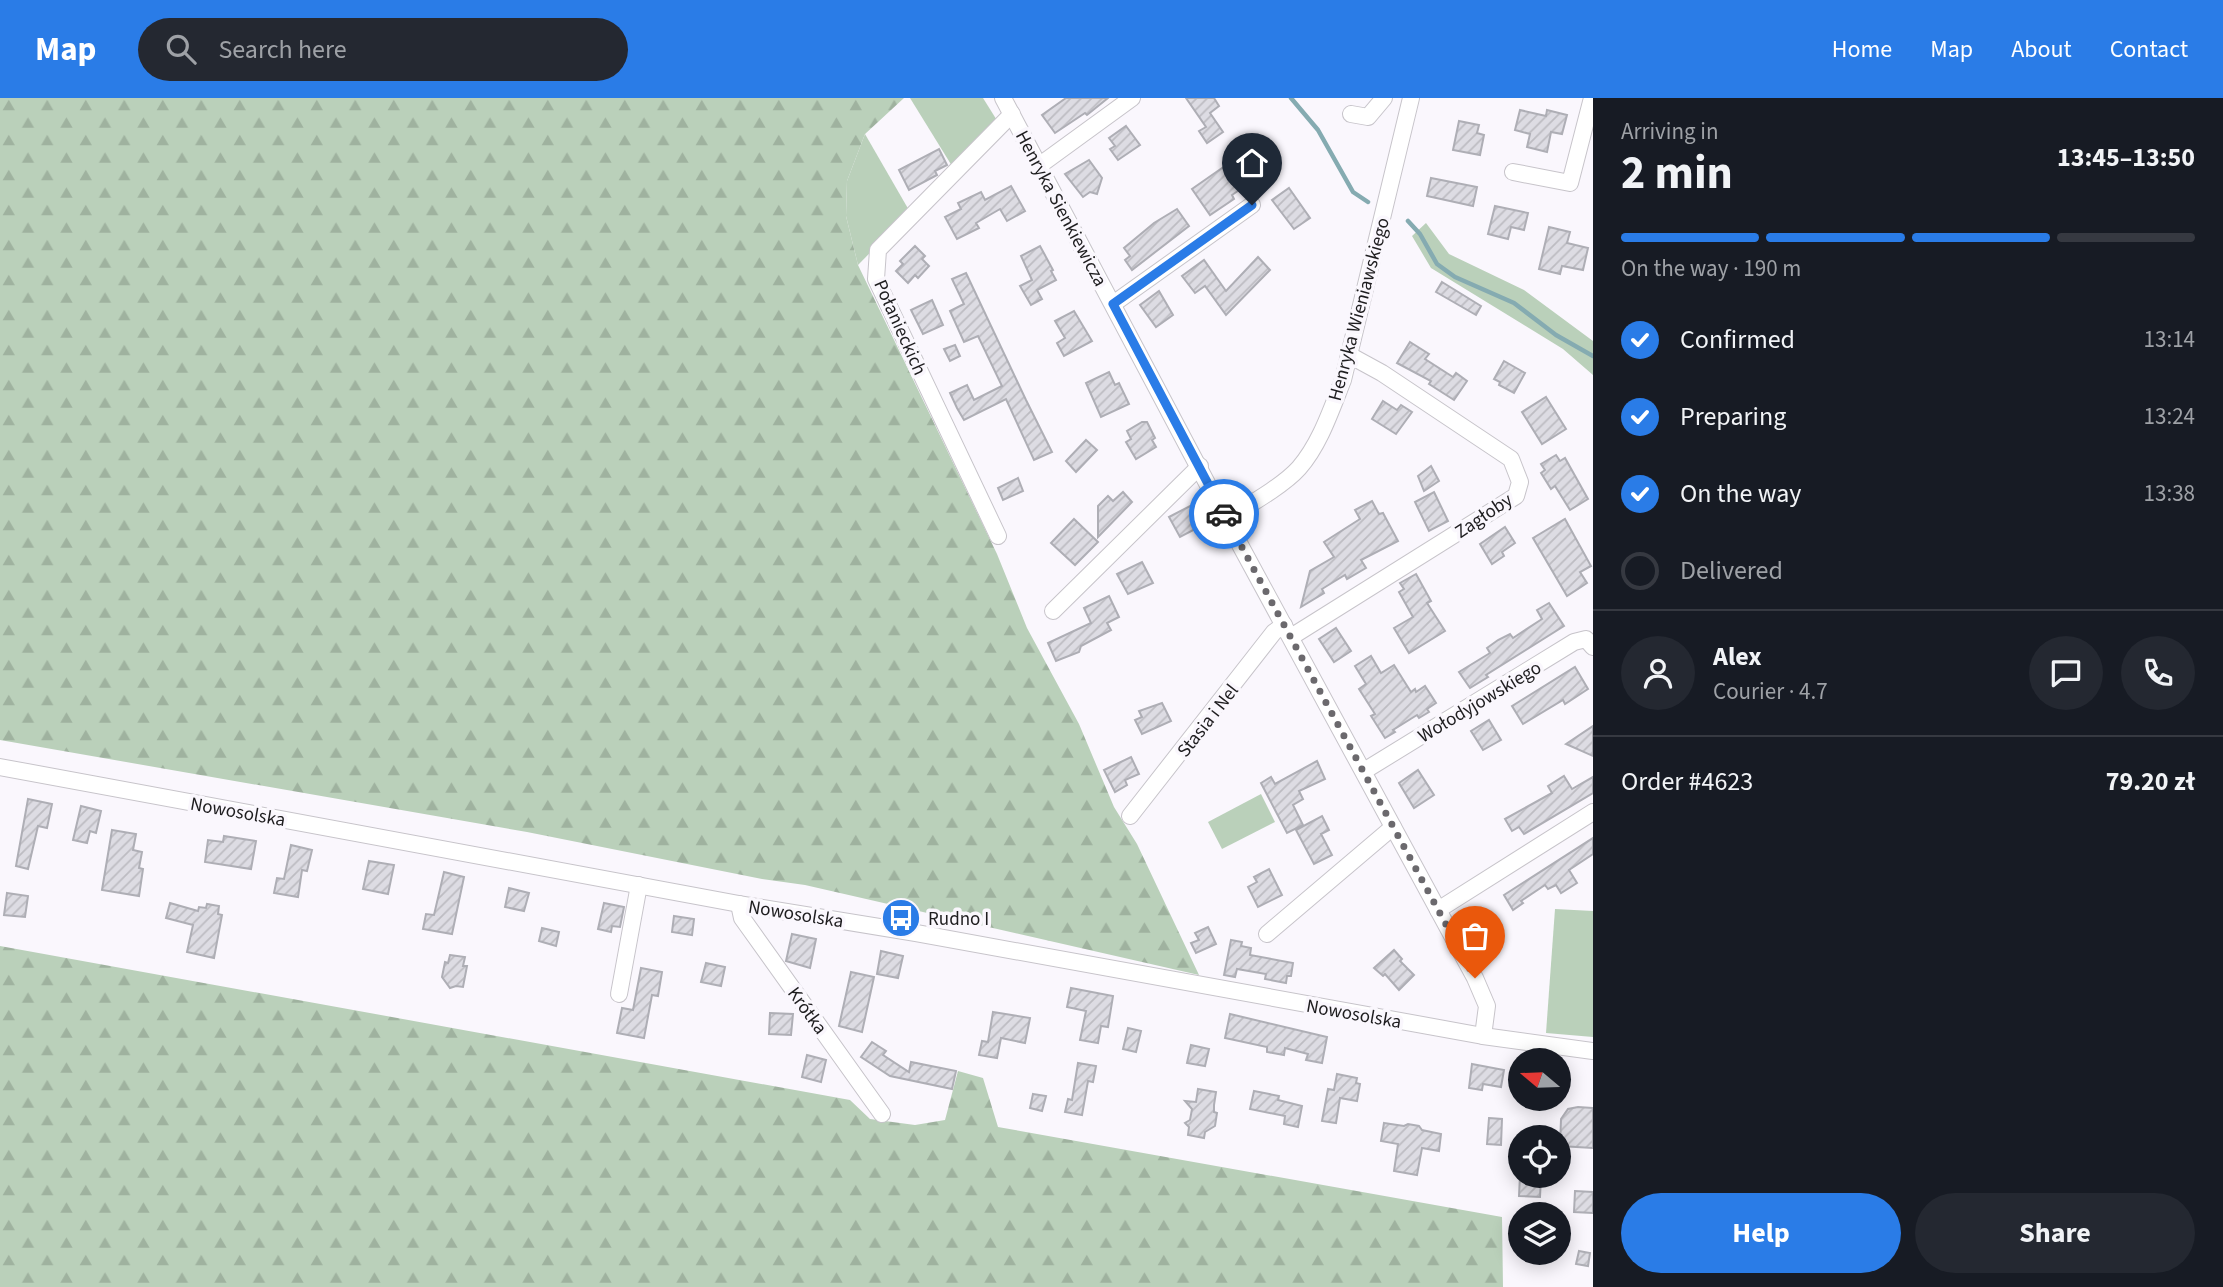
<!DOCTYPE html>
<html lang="en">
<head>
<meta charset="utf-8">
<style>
  :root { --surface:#171b24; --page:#242831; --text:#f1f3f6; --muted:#9ea1a6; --line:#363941; --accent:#2a7ce7 }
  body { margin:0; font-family:"Source Sans 3",sans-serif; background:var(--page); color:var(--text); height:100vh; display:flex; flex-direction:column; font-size:26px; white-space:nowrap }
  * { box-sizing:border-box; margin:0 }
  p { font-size:23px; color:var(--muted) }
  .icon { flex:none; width:38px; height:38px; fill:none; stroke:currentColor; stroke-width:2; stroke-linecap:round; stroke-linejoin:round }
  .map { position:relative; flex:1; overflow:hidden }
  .panel { display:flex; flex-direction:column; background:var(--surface); width:630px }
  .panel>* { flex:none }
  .needle { width:46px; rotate:289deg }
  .controls { position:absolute; left:1508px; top:950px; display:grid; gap:14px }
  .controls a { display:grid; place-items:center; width:63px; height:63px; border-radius:50%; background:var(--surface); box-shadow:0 4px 18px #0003; font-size:35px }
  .pin { position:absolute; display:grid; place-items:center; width:60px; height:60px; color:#fff; margin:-72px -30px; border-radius:50% 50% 50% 0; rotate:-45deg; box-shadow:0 0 7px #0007 }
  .pin .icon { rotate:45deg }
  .courier { position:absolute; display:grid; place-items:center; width:70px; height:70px; margin:-35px; border:5px solid #2a7ce7; border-radius:50%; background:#fff; color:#222; box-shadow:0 2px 9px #0007 }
  .summary em { font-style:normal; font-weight:700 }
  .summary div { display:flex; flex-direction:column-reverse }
  .summary { display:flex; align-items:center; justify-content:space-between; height:119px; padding:0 28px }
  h1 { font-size:46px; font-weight:700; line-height:52px }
  .bar { display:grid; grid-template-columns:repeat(4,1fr); gap:10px 7px; align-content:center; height:84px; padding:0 28px }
  .bar i { height:9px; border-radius:5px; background:var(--line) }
  .bar .active { background:var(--accent) }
  .bar p { grid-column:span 4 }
  .line { display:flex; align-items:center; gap:18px; padding:0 28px; border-top:2px solid var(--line) }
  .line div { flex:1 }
  .round { display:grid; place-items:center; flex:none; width:74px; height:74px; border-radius:37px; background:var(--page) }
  ol { padding:0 28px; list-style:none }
  li { display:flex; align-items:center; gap:21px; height:77px }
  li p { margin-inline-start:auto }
  li .icon { padding:7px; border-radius:50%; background:var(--accent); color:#fff; stroke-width:4 }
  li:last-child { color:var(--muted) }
  li i { width:38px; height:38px; border:4px solid var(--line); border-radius:50% }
  .cta { display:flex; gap:14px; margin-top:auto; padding:14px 28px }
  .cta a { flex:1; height:80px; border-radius:42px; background:var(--accent); color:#fff; font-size:28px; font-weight:700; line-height:80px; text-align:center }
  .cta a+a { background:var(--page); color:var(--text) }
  header { display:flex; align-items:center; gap:42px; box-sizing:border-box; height:98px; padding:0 35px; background:var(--accent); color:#fff }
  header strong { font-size:33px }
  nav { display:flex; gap:38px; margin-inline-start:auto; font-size:24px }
  .search { width:490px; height:63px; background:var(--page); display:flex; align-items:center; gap:18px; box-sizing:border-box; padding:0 24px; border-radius:38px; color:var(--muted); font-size:26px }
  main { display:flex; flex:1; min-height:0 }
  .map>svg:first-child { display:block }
  .grass { fill:#bad0ba }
  .forest { fill:url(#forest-firs) }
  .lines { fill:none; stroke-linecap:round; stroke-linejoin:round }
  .stream { stroke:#85abb1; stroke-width:4.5 }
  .building { fill:url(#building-hatch); stroke:#aeaeb5; stroke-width:2 }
  .minor-casing { stroke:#c7c4ca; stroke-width:18 }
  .minor { stroke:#fff; stroke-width:16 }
  .done { stroke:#6b696d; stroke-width:7; stroke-dasharray:0 12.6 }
  .route { stroke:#2a7ce7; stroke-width:9 }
  .labels { text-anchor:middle; stroke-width:7; stroke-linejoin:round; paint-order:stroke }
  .street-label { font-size:19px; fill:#1e1d1f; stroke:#faf7fd }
  .poi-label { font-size:19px; fill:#1e1d1f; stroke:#faf7fd; text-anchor:start }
</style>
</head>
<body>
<header>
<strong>Map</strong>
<div class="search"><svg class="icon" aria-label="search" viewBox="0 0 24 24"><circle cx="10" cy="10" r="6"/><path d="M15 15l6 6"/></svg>Search here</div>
<nav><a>Home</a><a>Map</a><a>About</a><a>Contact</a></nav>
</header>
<main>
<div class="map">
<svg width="1593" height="1189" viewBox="0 0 1593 1189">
  <defs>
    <pattern id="forest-firs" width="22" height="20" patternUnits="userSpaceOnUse" patternTransform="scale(1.75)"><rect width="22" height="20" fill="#bad0ba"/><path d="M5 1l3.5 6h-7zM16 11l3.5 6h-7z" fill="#9fb29f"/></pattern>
    <pattern id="building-hatch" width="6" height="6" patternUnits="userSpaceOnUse" patternTransform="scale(1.75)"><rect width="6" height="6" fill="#dddce3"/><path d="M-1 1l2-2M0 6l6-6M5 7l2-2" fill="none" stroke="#bdbcc2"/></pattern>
  </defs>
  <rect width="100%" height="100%" fill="#faf7fd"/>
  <g class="grass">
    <path d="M910 0H983L998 24 952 68Z"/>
    <path d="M865 36 910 114 858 167 846 118 847 83Z"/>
    <path d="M1426 125 1449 156 1524 192 1593 243V277L1563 251 1431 170 1412 138Z"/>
    <path d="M1261 696 1275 724 1222 751 1208 724Z"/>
    <path d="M1555 811 1593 813V939L1546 935Z"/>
  </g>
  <g class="forest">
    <path d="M0 0H904L865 36 847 83 846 118 858 167 997 456 1027 530 1079 626 1114 709 1137 746 1199 877 805 787 762 781 527 734 0 642Z"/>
    <path d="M0 848 850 1002 870 1021 915 1027 945 1022 958 973 983 980 998 1029 1502 1119 1503 1189H0Z"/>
  </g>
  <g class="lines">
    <g class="stream">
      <path d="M1291 0 1318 32 1353 94 1368 104"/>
      <path d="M1408 123 1420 136 1437 166 1455 179 1514 205 1556 237 1593 258"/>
    </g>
  </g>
  <g class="building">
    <path d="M1066 0H1108L1087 17 1085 15 1055 35 1042 17Z"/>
    <path d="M1186 0H1214L1219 8 1210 15 1223 34 1207 45 1199 33 1206 29Z"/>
    <path d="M1520 12 1546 18 1547 12 1567 17 1562 36 1551 34 1547 54 1527 49 1530 36 1515 32Z"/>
    <path d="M1459 23 1479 27 1477 35 1484 37 1480 57 1453 52Z"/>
    <path d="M1126 28 1140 47 1118 62 1110 51 1115 48 1109 40Z"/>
    <path d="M939 51 947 67 935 73 937 77 909 92 899 72Z"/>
    <path d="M1256 54 1268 72 1232 97 1234 101 1210 117 1192 91 1232 63 1235 67Z"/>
    <path d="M1089 62 1102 80 1097 96 1090 94 1083 99 1065 76Z"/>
    <path d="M1431 80 1477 89 1473 108 1427 98Z"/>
    <path d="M1011 88 1025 113 1007 123 1000 111 976 125 979 130 957 141 945 119 961 111 958 105 981 94 985 102Z"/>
    <path d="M1289 90 1310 120 1294 131 1272 102Z"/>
    <path d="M1495 108 1528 115 1524 132 1511 129 1508 141 1488 136Z"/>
    <path d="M1177 111 1189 128 1132 172 1125 162 1130 158 1124 150 1154 125Z"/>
    <path d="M1549 129 1570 134 1567 145 1588 150 1583 172 1562 168 1560 176 1539 171Z"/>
    <path d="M915 148 925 158 922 161 929 168 918 180 915 177 908 185 896 173 903 166 900 163Z"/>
    <path d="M1040 148 1053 172 1051 173 1056 182 1037 192 1042 201 1031 207 1020 188 1032 182 1021 158Z"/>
    <path d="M1258 159 1270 172 1226 217 1205 188 1195 195 1182 178 1204 162 1226 193Z"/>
    <path d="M966 175 1026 302 1052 354 1034 362 1006 301 964 322 957 310 950 295 967 287 974 302 1002 288 978 238 964 244 950 213 964 206 952 181Z"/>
    <path d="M1442 184 1481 208 1476 217 1436 194Z"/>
    <path d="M1159 193 1173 217 1156 229 1140 207Z"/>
    <path d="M932 202 943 227 923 236 911 212Z"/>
    <path d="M1074 213 1092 243 1064 258 1057 245 1065 240 1055 223Z"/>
    <path d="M1410 244 1429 256 1425 261 1453 279 1456 275 1467 283 1454 302 1429 286 1431 283 1397 265Z"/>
    <path d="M955 247 960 258 950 263 944 251Z"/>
    <path d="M1504 263 1525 275 1514 295 1499 287 1500 284 1494 281Z"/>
    <path d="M1109 274 1115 287 1119 285 1129 306 1101 319 1086 285Z"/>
    <path d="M1546 299 1566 331 1542 346 1522 314Z"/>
    <path d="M1383 303 1397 312 1401 307 1412 314 1396 336 1372 321Z"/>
    <path d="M1142 324H1147L1155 340 1152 342 1156 349 1136 361 1126 344 1131 341 1127 333Z"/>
    <path d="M1086 342 1097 352 1076 374 1066 363Z"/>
    <path d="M1556 357 1560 363 1565 360 1588 401 1570 412 1555 388 1551 391 1541 375 1545 372 1541 366Z"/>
    <path d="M1431 368 1439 383 1424 393 1418 378Z"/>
    <path d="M1018 380 1023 393 1003 402 998 390Z"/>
    <path d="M1123 394 1132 404 1098 439V408L1108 398 1113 403Z"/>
    <path d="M1434 394 1448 423 1429 433 1415 404Z"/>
    <path d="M1372 403 1379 416 1383 415 1398 443 1361 462 1366 470 1347 481 1345 477 1335 483 1322 491 1324 495 1301 509 1310 473 1334 459 1324 444 1360 421 1355 412Z"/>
    <path d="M1190 408 1201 428 1180 439 1169 419Z"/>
    <path d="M1074 421 1098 444 1075 467 1051 445Z"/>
    <path d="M1565 421 1591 468 1580 474 1587 485 1567 498 1533 440Z"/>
    <path d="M1505 429 1515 445 1502 454 1504 458 1492 466 1480 446Z"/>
    <path d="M1142 464 1153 485 1128 496 1117 476Z"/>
    <path d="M1416 476 1431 503 1427 505 1445 533 1409 555 1394 530 1413 519 1399 494 1404 491 1400 485Z"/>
    <path d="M1109 498 1119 519 1107 525 1111 532 1081 548 1079 554 1056 563 1048 545 1091 525 1084 510Z"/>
    <path d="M1549 505 1564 528 1486 577 1488 579 1470 590 1459 574 1490 555 1487 550 1498 542 1510 536 1513 540 1542 521 1537 512Z"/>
    <path d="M1336 530 1351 553 1334 564 1319 541Z"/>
    <path d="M1371 558 1381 575 1394 567 1411 594 1415 591 1416 594 1425 588 1436 605 1427 611 1429 614 1419 620 1417 617 1393 632 1395 634 1385 640 1371 618 1375 616 1359 591 1366 586 1355 568Z"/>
    <path d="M1575 569 1588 591 1565 606 1563 602 1523 626 1512 608Z"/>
    <path d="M1162 605 1171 623 1142 636 1135 622 1142 619 1139 613Z"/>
    <path d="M1489 622 1501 642 1483 652 1471 633Z"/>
    <path d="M1593 628V658L1566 646Z"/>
    <path d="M1131 659 1139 676 1125 682 1127 687 1115 694 1104 672Z"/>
    <path d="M1317 663 1325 681 1299 693 1303 701 1293 707 1303 727 1287 735 1261 685 1271 679 1275 686Z"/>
    <path d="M1418 672 1434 697 1414 710 1399 685Z"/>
    <path d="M1564 678 1572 691 1593 679V695L1524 736 1519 729 1512 733 1505 721 1552 695 1548 688Z"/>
    <path d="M28 701 52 706 47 730 38 728 28 771 16 768Z"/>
    <path d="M81 708 101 713 96 735 90 733 87 745 73 742Z"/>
    <path d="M1322 718 1329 732 1321 736 1332 757 1314 766 1296 732Z"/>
    <path d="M112 732 136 736 133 752 142 754 139 770 143 771 139 798 102 792Z"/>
    <path d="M224 738 256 743 251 771 205 764 208 742 223 744Z"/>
    <path d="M1593 740V756L1569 772 1577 785 1561 795 1556 787 1548 791 1545 787 1521 803 1523 805 1513 812 1504 797Z"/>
    <path d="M291 747 312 752 307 773 302 772 298 799 274 795 277 780 284 781Z"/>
    <path d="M369 763 394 767 388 796 363 791Z"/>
    <path d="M1269 771 1282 797 1258 809 1248 789 1257 784 1254 779Z"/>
    <path d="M444 774 464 779 452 836 423 831 426 816 434 817Z"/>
    <path d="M509 790 529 795 524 813 505 809Z"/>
    <path d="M7 795 28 798 25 819 4 817Z"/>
    <path d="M170 805 198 813 199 809 206 810 207 806 219 808 218 816 222 817 214 860 187 854 193 827 166 820Z"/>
    <path d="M604 805 624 809 620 829 612 828 611 834 598 831Z"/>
    <path d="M1478 811 1482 817 1487 814 1498 830 1479 842 1465 819Z"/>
    <path d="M674 818 694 821 692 837 672 834Z"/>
    <path d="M1208 829 1216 846 1196 855 1191 845 1199 842 1195 835Z"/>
    <path d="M542 830 559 834 556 848 539 843Z"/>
    <path d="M792 836 816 841 810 870 786 863Z"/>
    <path d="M1231 842 1242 844 1241 848 1251 850 1250 857 1293 865 1291 878H1287L1286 885 1265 881 1266 876 1237 871 1235 879 1224 877Z"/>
    <path d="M1394 852 1402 861 1400 863 1414 877 1399 892 1385 876 1383 878 1374 870Z"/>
    <path d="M881 853 903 858 898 880 877 876Z"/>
    <path d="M450 857 465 859 463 868H467L463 889 456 888 450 890 442 879 445 864 448 865Z"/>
    <path d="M706 865 725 869 721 888 701 884Z"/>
    <path d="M641 870 662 874 658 898 652 897 644 940 617 935 622 910 633 912Z"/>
    <path d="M851 874 874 879 862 934 839 928Z"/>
    <path d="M1071 890 1113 898 1108 929 1101 928 1098 945 1080 942 1086 913 1067 909Z"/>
    <path d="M993 914 1030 920 1025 945 1001 940 997 960 979 957 982 943 988 944Z"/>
    <path d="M770 915 793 916 791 937 769 936Z"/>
    <path d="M1230 916 1327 939 1322 965 1306 962 1308 956 1285 950 1284 957 1267 954V949L1225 940Z"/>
    <path d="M1128 930 1141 933 1136 954 1123 951Z"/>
    <path d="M872 944 886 953 883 957 909 974 911 964 956 973 952 991 890 978 861 959Z"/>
    <path d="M1191 947 1209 951 1205 968 1187 965Z"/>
    <path d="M807 957 826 962 821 984 802 979Z"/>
    <path d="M1078 965 1096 968 1093 984 1088 983 1082 1017 1065 1014 1068 1001 1072 1002Z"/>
    <path d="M1472 966 1504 972 1501 989 1483 986 1482 992 1469 990Z"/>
    <path d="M1337 976 1357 980 1356 985 1360 986 1357 1003 1340 1000 1336 1025 1322 1023 1328 991 1334 992Z"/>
    <path d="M1198 991 1216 994 1214 1007V1014L1217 1015 1215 1028 1205 1034 1204 1040 1188 1037 1189 1029 1185 1025 1190 1022 1192 1011 1185 1003 1196 1004Z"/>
    <path d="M1254 993 1279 998 1278 1002 1302 1008 1298 1029 1284 1026 1285 1018 1250 1011Z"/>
    <path d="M1033 996 1046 998 1042 1013 1030 1010Z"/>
    <path d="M1578 1009 1593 1010V1050L1560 1048 1561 1021 1568 1011Z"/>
    <path d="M1489 1020 1502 1021 1501 1047 1487 1046Z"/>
    <path d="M1384 1025 1404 1028 1408 1026 1419 1028 1422 1032 1441 1036 1439 1053 1422 1050 1417 1077 1394 1073 1398 1046 1381 1043Z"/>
    <path d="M1520 1077 1541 1079 1540 1099 1519 1098Z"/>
    <path d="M1575 1093 1593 1094V1115L1574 1114Z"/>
    <path d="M1579 1153 1590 1155 1588 1168 1576 1166Z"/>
  </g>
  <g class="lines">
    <g class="minor-casing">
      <g id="minor">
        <path d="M1003 0 1226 421 1475 880 1487 908 1483 938"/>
        <path d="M1351 16 1368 19 1384 0"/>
        <path d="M1040 67 1132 0"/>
        <path d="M1513 74 1570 85 1592 0"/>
        <path d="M1113 206 1252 107"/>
        <path d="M1226 421C1247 408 1283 388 1299 370 1320 346 1331 312 1343 282L1411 0"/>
        <path d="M998 438 876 181 878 152 1012 16"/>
        <path d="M1053 513 1200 368"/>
        <path d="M1291 539 1516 398 1520 384 1511 361 1382 275 1349 257"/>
        <path d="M0 669 739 806 916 835 1483 938 1593 953"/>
        <path d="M1364 673 1574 544 1586 541 1593 549"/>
        <path d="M1130 718 1274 534 1284 527"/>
        <path d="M739 806 742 820 882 1016"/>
        <path d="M1438 812 1593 714"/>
        <path d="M1267 836 1393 729"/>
        <path d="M619 896 639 787"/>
      </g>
    </g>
    <use href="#minor" class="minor"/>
  </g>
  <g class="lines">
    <path class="done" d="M1224 416 1475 880"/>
    <path class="route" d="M1224 416 1113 206 1252 107"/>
  </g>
  <defs>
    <g id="bus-disc" transform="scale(2.0125)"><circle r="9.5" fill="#2a7ce7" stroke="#faf7fd"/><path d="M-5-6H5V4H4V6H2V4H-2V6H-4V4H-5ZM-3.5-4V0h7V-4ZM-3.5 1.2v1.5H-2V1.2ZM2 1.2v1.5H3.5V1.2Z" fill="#fff"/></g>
  </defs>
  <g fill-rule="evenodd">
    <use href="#bus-disc" x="901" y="820"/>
  </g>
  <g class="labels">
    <g class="street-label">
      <text transform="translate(1062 110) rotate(62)" y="7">Henryka Sienkiewicza</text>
      <text transform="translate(1358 211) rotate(-75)" y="7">Henryka Wieniawskiego</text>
      <text transform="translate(901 229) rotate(66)" y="7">Połanieckich</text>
      <text transform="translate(1483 417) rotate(-34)" y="7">Zagłoby</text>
      <text transform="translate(1479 603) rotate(-31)" y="7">Wołodyjowskiego</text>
      <text transform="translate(1207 622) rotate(-52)" y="7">Stasia i Nel</text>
      <text transform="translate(238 713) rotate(10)" y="7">Nowosolska</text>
      <text transform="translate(796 815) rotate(9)" y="7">Nowosolska</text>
      <text transform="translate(808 912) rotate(54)" y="7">Krótka</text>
      <text transform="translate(1354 915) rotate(10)" y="7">Nowosolska</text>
    </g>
    <g class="poi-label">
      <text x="928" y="827">Rudno I</text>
    </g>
  </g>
</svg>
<div class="controls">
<a><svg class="needle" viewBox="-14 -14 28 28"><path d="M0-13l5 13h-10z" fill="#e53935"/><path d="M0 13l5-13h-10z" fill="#9ea1a6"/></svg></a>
<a><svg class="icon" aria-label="locate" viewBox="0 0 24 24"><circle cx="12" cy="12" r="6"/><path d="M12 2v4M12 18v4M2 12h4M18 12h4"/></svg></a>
<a><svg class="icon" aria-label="layers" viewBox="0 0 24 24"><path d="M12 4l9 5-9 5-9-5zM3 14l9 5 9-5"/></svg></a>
</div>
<div class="pin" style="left:1475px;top:880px;background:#ea580c"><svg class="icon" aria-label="bag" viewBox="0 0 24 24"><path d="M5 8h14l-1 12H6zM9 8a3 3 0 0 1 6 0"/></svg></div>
<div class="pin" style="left:1252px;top:107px;background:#1f2937"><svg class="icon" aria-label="home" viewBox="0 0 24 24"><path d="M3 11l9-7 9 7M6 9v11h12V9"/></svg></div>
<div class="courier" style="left:1224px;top:416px"><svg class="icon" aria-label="car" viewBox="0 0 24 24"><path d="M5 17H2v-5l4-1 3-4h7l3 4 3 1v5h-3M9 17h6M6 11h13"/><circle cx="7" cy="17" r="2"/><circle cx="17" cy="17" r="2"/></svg></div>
</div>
<section class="panel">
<div class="summary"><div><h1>2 min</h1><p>Arriving in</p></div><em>13:45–13:50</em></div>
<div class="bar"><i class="active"></i><i class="active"></i><i class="active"></i><i></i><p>On the way · 190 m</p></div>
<ol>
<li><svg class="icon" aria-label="check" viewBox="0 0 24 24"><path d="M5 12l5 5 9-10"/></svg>Confirmed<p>13:14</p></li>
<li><svg class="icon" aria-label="check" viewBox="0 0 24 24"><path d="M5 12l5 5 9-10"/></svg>Preparing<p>13:24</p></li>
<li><svg class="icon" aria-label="check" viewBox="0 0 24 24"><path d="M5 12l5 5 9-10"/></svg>On the way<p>13:38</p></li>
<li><i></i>Delivered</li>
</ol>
<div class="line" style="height:126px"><a class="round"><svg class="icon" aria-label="person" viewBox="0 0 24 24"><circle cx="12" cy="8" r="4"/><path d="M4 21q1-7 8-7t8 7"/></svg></a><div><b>Alex</b><p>Courier · 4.7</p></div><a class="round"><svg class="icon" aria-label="chat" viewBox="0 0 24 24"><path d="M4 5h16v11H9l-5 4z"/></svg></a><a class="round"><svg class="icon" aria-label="phone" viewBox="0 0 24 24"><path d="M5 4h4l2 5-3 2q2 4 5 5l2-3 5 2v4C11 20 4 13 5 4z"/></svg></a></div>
<div class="line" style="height:91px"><div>Order #4623</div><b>79.20 zł</b></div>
<div class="cta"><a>Help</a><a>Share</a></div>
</section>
</main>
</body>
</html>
